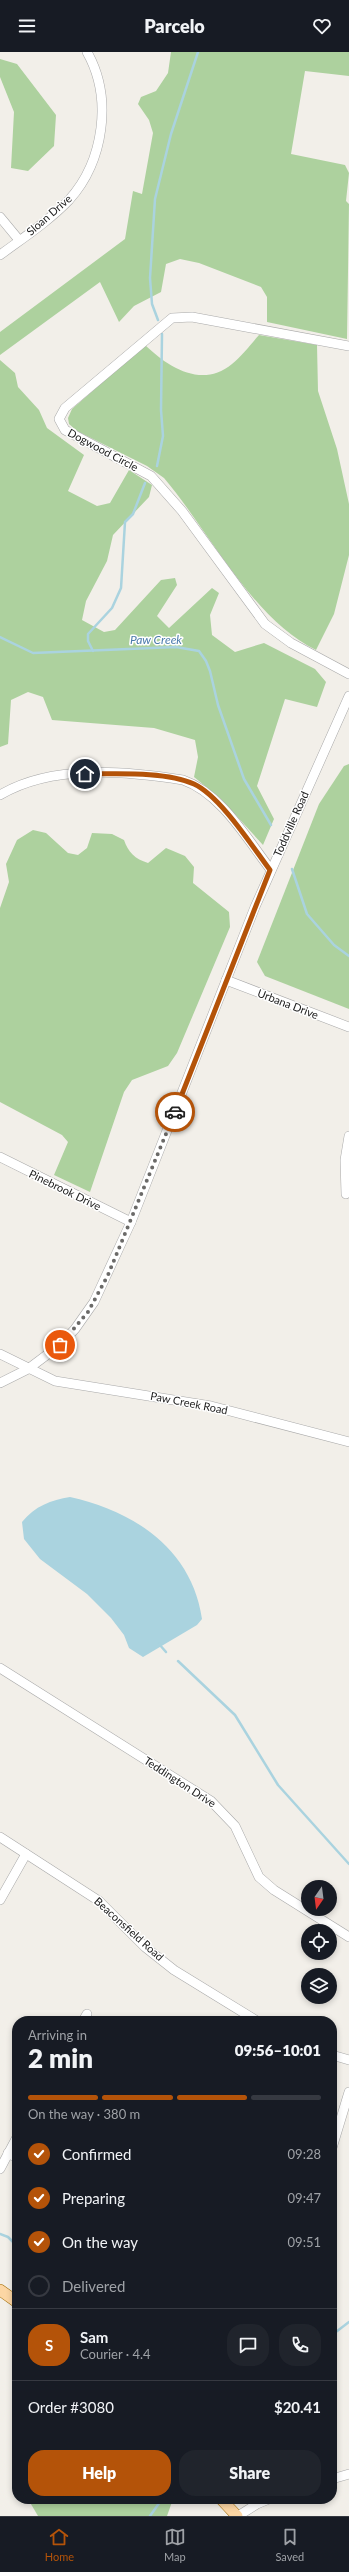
<!DOCTYPE html>
<html lang="en">
<head>
<meta charset="utf-8">
<style>
  :root { --surface:#171b24; --page:#20242c; --text:#f1f3f6; --muted:#9ea1a6; --line:#363941; --accent:#b45309 }
  body { margin:0; font-family:Lato,sans-serif; background:var(--page); color:var(--text); height:100vh; display:flex; flex-direction:column; font-size:15px; white-space:nowrap }
  * { box-sizing:border-box; margin:0 }
  p { font-size:13px; color:var(--muted) }
  .icon { flex:none; width:22px; height:22px; fill:none; stroke:currentColor; stroke-width:2; stroke-linecap:round; stroke-linejoin:round }
  .map { position:relative; flex:1; overflow:hidden }
  .side { position:absolute; left:12px; top:1964px; width:325px; height:488px; display:flex; flex-direction:column; background:var(--surface); border-radius:16px; box-shadow:0 2px 6px #0003 }
  .side>* { flex:none }
  .needle { width:26px; rotate:194deg }
  .fabs { position:absolute; left:301px; top:1828px; display:grid; gap:8px }
  .fabs a { display:grid; place-items:center; width:36px; height:36px; border-radius:50%; background:var(--surface); box-shadow:0 2px 6px #0003; font-size:20px }
  .pin { position:absolute; display:grid; place-items:center; width:34px; height:34px; color:#fff; margin:-17px; border:2px solid #fff; border-radius:50%; box-shadow:0 1px 4px #0007 }
  .courier { position:absolute; display:grid; place-items:center; width:40px; height:40px; margin:-20px; border:3px solid #b45309; border-radius:50%; background:#fff; color:#222; box-shadow:0 1px 5px #0007 }
  .head em { font-style:normal; font-weight:800 }
  .head div { display:flex; flex-direction:column-reverse }
  .head { display:flex; align-items:center; justify-content:space-between; height:68px; padding:0 16px }
  h1 { font-size:26px; font-weight:800; line-height:30px }
  .bar { display:grid; grid-template-columns:repeat(4,1fr); gap:6px 4px; align-content:center; height:48px; padding:0 16px }
  .bar i { height:5px; border-radius:3px; background:var(--line) }
  .bar .on { background:var(--accent) }
  .bar p { grid-column:span 4 }
  .line { display:flex; align-items:center; gap:10px; padding:0 16px; border-top:1px solid var(--line) }
  .line div { flex:1 }
  .round { display:grid; place-items:center; flex:none; width:42px; height:42px; border-radius:16px; background:var(--page) }
  ol { padding:0 16px; list-style:none }
  li { display:flex; align-items:center; gap:12px; height:44px }
  li p { margin-inline-start:auto }
  li .icon { padding:4px; border-radius:50%; background:var(--accent); color:#fff; stroke-width:4 }
  li:last-child { color:var(--muted) }
  li i { width:22px; height:22px; border:2px solid var(--line); border-radius:50% }
  .button { display:flex; gap:8px; margin-top:auto; padding:8px 16px }
  .button a { flex:1; height:46px; border-radius:16px; background:var(--accent); color:#fff; font-size:16px; font-weight:800; line-height:46px; text-align:center }
  .button a+a { background:var(--page); color:var(--text) }
  header { display:flex; justify-content:space-between; align-items:center; height:52px; padding:0 16px; background:var(--surface); font-size:18px; font-weight:800 }
  .dock { display:flex; justify-content:space-around; align-items:center; height:56px; border-top:1px solid var(--line); background:var(--surface); font-size:11px; color:var(--muted) }
  .dock a { display:grid; justify-items:center; gap:2px }
  .dock .on { color:var(--accent) }
  .map>svg:first-child { display:block }
  .forest { fill:#add19e }
  .water { fill:#aad3df }
  .lines { fill:none; stroke-linecap:round; stroke-linejoin:round }
  .stream { stroke:#aad3df; stroke-width:2.5 }
  .minor-casing { stroke:#a9a9a9; stroke-width:10 }
  .major-casing { stroke:#a06b00; stroke-width:12 }
  .minor { stroke:#fff; stroke-width:9 }
  .major { stroke:#fcd6a4; stroke-width:11 }
  .done { stroke:#6b6a68; stroke-width:4; stroke-dasharray:0 7.2 }
  .route { stroke:#b45309; stroke-width:5 }
  .labels { text-anchor:middle; stroke-width:3; stroke-linejoin:round; paint-order:stroke }
  .street-label { font-size:11px; fill:#222; stroke:#fff }
  .water-label { font-size:12px; font-style:italic; fill:#4a7aab; stroke:#fff }
</style>
</head>
<body>
<header><svg class="icon" aria-label="menu" viewBox="0 0 24 24"><path d="M4 6h16M4 12h16M4 18h16"/></svg>Parcelo<svg class="icon" aria-label="heart" viewBox="0 0 24 24"><path d="M12 20l-8-8c-3-5 5-10 8-4 3-6 11-1 8 4z"/></svg></header>
<div class="map">
<svg width="349" height="2464" viewBox="0 0 349 2464">
  <rect width="100%" height="100%" fill="#f2efe9"/>
  <g class="forest">
    <path d="M171 0H349V24L305 19 291 102 345 113 349 121 346 149 349 152 347 287 267 270V245L261 235 199 211 180 207 166 212 161 240 134 254 119 270 100 230 0 303V280L125 187 133 139 142 142 153 81 149 68 138 52 141 45 156 39 168 21Z"/>
    <path d="M0 7 17 12 56 63 54 94 28 119 11 116 14 60 0 25Z"/>
    <path d="M259 283 317 293 318 339 337 397 349 452V503L334 562 316 598C253 568 209 479 164 426L147 414 77 379 69 372 68 366 72 357 145 293C168 315 202 337 232 312 242 304 251 292 259 283Z"/>
    <path d="M0 308 15 321 18 335 39 358 47 376 84 403 68 439 97 454 110 451 129 418 152 433 149 445 113 483 107 509 86 549 82 568 104 580 115 578 161 528 175 526 177 533 157 564 169 576 212 536 219 541 210 563 212 583 235 600 264 591 315 617 326 630 317 655 285 647 257 734 274 767 263 793 221 747 194 725 198 705 195 688 154 676 52 668 43 645 28 640 11 648 8 692 0 695Z"/>
    <path d="M349 712V957L265 924 257 910 319 752 344 714Z"/>
    <path d="M33 778 46 781 68 801 78 803 87 796 92 781 112 782 124 788C128 800 135 807 148 811L166 796 185 804 194 815 193 831 229 860 230 875 177 1001 168 1014 132 1028 124 1040 90 1140 54 1123 68 1090 62 1083 0 1050V856L9 830 6 812 17 788Z"/>
    <path d="M28 2447H173L167 2464H38Z"/>
  </g>
  <path class="water" d="M70 1445C134 1459 192 1497 202 1567L197 1573 143 1605 129 1596 124 1583 111 1566 87 1542 40 1507 24 1487 22 1470C35 1454 51 1448 70 1445Z"/>
  <g class="lines">
    <g class="stream">
      <path d="M158 268 152 252 150 226 155 147 171 82 198 0"/>
      <path d="M157 414 163 384 161 358 162 282"/>
      <path d="M0 585 33 601 176 595 199 599 206 609 210 619 218 653 244 727 271 773"/>
      <path d="M93 599 88 589V582L112 556 121 536 125 470 133 462 145 431"/>
      <path d="M292 817 307 862 334 893 349 904"/>
      <path d="M159 1592 166 1600"/>
      <path d="M178 1609 235 1663 278 1733 349 1812"/>
      <path d="M0 2182 8 2185 17 2194"/>
      <path d="M332 2283 349 2270"/>
      <path d="M150 2464 162 2447"/>
    </g>
    <g class="minor-casing">
      <g id="minor">
        <path d="M0 165 19 188"/>
        <path d="M0 203C23 186 49 169 69 148 104 109 113 46 87 0"/>
        <path d="M349 294 192 265 172 266 65 356 59 367 65 378 151 424 182 459 265 572 291 591 349 622"/>
        <path d="M0 743C52 712 125 719 183 728 221 741 247 787 271 818"/>
        <path d="M226 928 349 975"/>
        <path d="M0 1105 131 1170"/>
        <path d="M346 1142 345 1108 349 1084"/>
        <path d="M0 1302 55 1329 211 1354 349 1390"/>
        <path d="M0 1331 28 1317 60 1293 75 1277 94 1250 131 1170 255 855 349 644"/>
        <path d="M0 1616 211 1749 235 1774 259 1825 274 1838 349 1885"/>
        <path d="M0 1785 99 1849 145 1895 174 1918 257 1969"/>
        <path d="M0 1848 26 1802"/>
        <path d="M83 1969 87 1962"/>
        <path d="M332 2003 349 2008"/>
        <path d="M332 2096 349 2040"/>
        <path d="M8 2101 17 2106"/>
        <path d="M0 2117 17 2085"/>
        <path d="M332 2427 349 2422"/>
        <path d="M238 2464 257 2452 269 2447"/>
      </g>
    </g>
    <g class="major-casing">
      <g id="major">
        <path d="M0 2238 17 2250"/>
        <path d="M221 2447 237 2464"/>
      </g>
    </g>
    <use href="#minor" class="minor"/>
    <use href="#major" class="major"/>
  </g>
  <g class="lines">
    <path class="done" d="M60 1293 88 1260 108 1223 175 1060"/>
    <path class="route" d="M85 722C116 722 166 719 194 732 220 744 252 794 270 818L175 1060"/>
  </g>
  <g class="labels">
    <g class="street-label">
      <text transform="translate(49 163) rotate(-41)" y="4">Sloan Drive</text>
      <text transform="translate(103 398) rotate(28)" y="4">Dogwood Circle</text>
      <text transform="translate(291 772) rotate(-66)" y="4">Toddville Road</text>
      <text transform="translate(288 952) rotate(21)" y="4">Urbana Drive</text>
      <text transform="translate(65 1138) rotate(26)" y="4">Pinebrook Drive</text>
      <text transform="translate(189 1351) rotate(11)" y="4">Paw Creek Road</text>
      <text transform="translate(180 1730) rotate(33)" y="4">Teddington Drive</text>
      <text transform="translate(129 1877) rotate(42)" y="4">Beaconsfield Road</text>
    </g>
    <g class="water-label">
      <text x="156" y="592">Paw Creek</text>
    </g>
  </g>
</svg>
<div class="fabs">
<a><svg class="needle" viewBox="-14 -14 28 28"><path d="M0-13l5 13h-10z" fill="#e53935"/><path d="M0 13l5-13h-10z" fill="#9ea1a6"/></svg></a>
<a><svg class="icon" aria-label="locate" viewBox="0 0 24 24"><circle cx="12" cy="12" r="6"/><path d="M12 2v4M12 18v4M2 12h4M18 12h4"/></svg></a>
<a><svg class="icon" aria-label="layers" viewBox="0 0 24 24"><path d="M12 4l9 5-9 5-9-5zM3 14l9 5 9-5"/></svg></a>
</div>
<div class="pin" style="left:60px;top:1293px;background:#ea580c"><svg class="icon" aria-label="bag" viewBox="0 0 24 24"><path d="M5 8h14l-1 12H6zM9 8a3 3 0 0 1 6 0"/></svg></div>
<div class="pin" style="left:85px;top:722px;background:#1f2937"><svg class="icon" aria-label="home" viewBox="0 0 24 24"><path d="M3 11l9-7 9 7M6 9v11h12V9"/></svg></div>
<div class="courier" style="left:175px;top:1060px"><svg class="icon" aria-label="car" viewBox="0 0 24 24"><path d="M5 17H2v-5l4-1 3-4h7l3 4 3 1v5h-3M9 17h6M6 11h13"/><circle cx="7" cy="17" r="2"/><circle cx="17" cy="17" r="2"/></svg></div>
<section class="side">
<div class="head"><div><h1>2 min</h1><p>Arriving in</p></div><em>09:56–10:01</em></div>
<div class="bar"><i class="on"></i><i class="on"></i><i class="on"></i><i></i><p>On the way · 380 m</p></div>
<ol>
<li><svg class="icon" aria-label="check" viewBox="0 0 24 24"><path d="M5 12l5 5 9-10"/></svg>Confirmed<p>09:28</p></li>
<li><svg class="icon" aria-label="check" viewBox="0 0 24 24"><path d="M5 12l5 5 9-10"/></svg>Preparing<p>09:47</p></li>
<li><svg class="icon" aria-label="check" viewBox="0 0 24 24"><path d="M5 12l5 5 9-10"/></svg>On the way<p>09:51</p></li>
<li><i></i>Delivered</li>
</ol>
<div class="line" style="height:72px"><b class="round" style="background:var(--accent);color:#fff">S</b><div><b>Sam</b><p>Courier · 4.4</p></div><a class="round"><svg class="icon" aria-label="chat" viewBox="0 0 24 24"><path d="M4 5h16v11H9l-5 4z"/></svg></a><a class="round"><svg class="icon" aria-label="phone" viewBox="0 0 24 24"><path d="M5 4h4l2 5-3 2q2 4 5 5l2-3 5 2v4C11 20 4 13 5 4z"/></svg></a></div>
<div class="line" style="height:52px"><div>Order #3080</div><b>$20.41</b></div>
<div class="button"><a>Help</a><a>Share</a></div>
</section>
</div>
<nav class="dock">
<a class="on"><svg class="icon" aria-label="home" viewBox="0 0 24 24"><path d="M3 11l9-7 9 7M6 9v11h12V9"/></svg>Home</a>
<a><svg class="icon" aria-label="map" viewBox="0 0 24 24"><path d="M3 6l6-2 6 2 6-2v14l-6 2-6-2-6 2zM9 4v14M15 6v14"/></svg>Map</a>
<a><svg class="icon" aria-label="saved" viewBox="0 0 24 24"><path d="M7 4h10v16l-5-4-5 4z"/></svg>Saved</a>
</nav>
</body>
</html>
